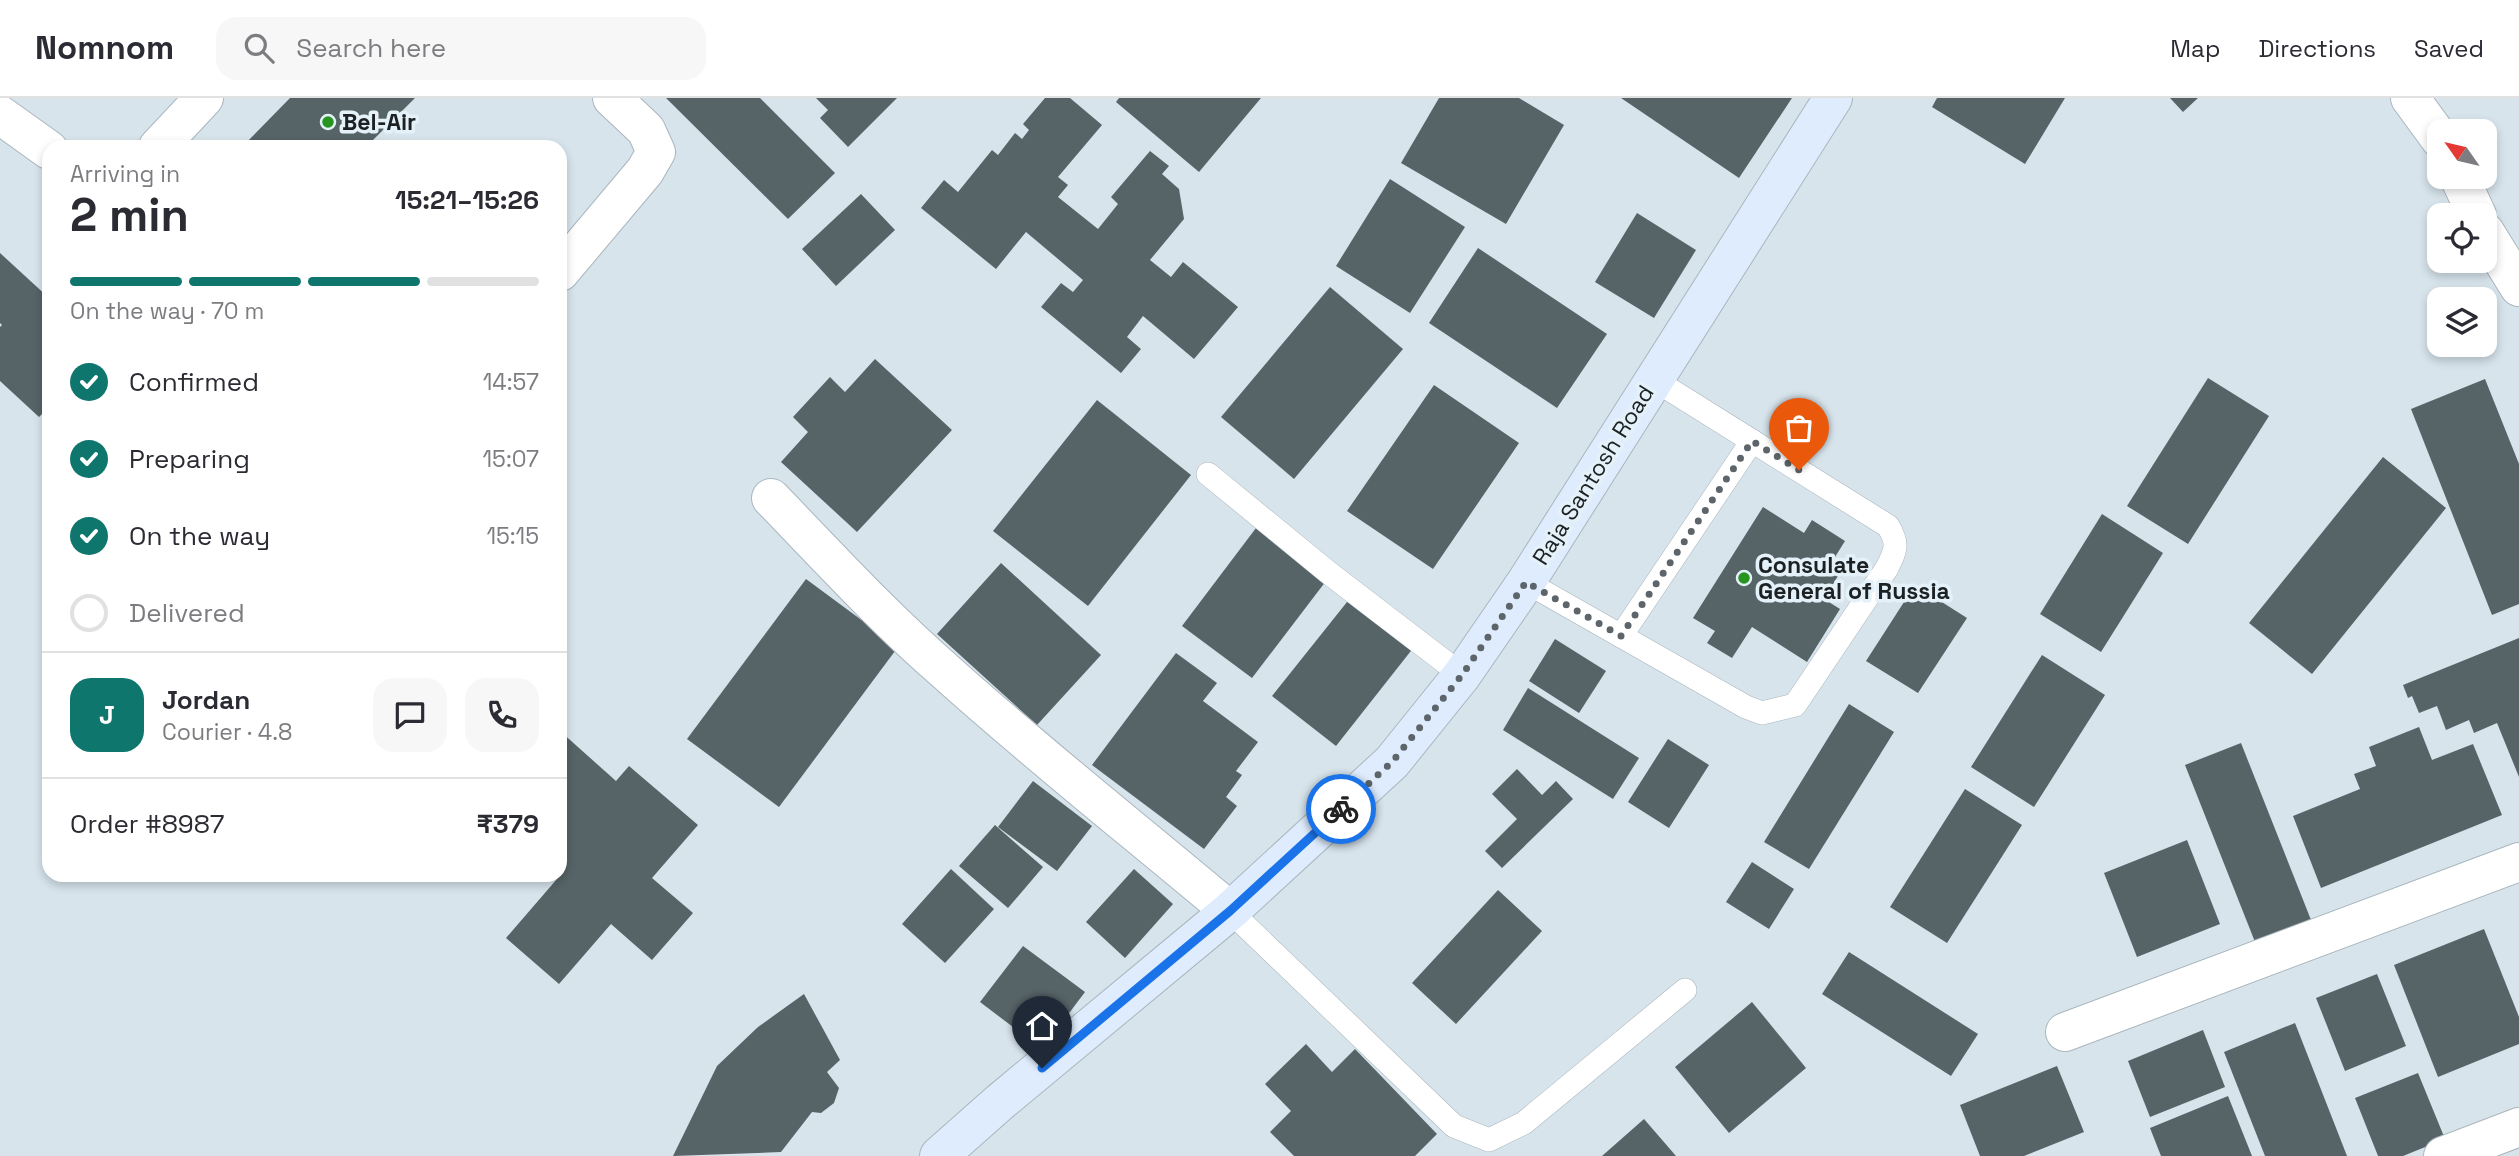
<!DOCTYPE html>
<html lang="en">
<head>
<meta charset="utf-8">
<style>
  :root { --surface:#fff; --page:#f7f7f7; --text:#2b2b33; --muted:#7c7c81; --line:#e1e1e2; --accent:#0f766e }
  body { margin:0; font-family:"Space Grotesk",sans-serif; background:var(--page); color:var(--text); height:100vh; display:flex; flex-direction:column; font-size:26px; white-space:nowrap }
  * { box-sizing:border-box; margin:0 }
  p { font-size:23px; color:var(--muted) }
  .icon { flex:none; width:38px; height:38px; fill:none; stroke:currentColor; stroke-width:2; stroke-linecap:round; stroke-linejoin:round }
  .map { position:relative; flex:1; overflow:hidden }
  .details { position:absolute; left:42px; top:42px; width:525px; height:742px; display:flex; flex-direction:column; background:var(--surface); border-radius:21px; box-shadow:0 4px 10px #0003 }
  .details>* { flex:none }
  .needle { width:46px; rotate:304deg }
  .buttons { position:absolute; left:2427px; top:21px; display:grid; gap:14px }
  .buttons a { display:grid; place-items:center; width:70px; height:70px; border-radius:14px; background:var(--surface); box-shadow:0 4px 10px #0003; font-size:35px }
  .pin { position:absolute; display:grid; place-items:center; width:60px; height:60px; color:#fff; margin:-72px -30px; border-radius:50% 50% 50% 0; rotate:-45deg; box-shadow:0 0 7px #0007 }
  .pin .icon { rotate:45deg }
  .courier { position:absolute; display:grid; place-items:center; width:70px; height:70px; margin:-35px; border:5px solid #1a73e8; border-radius:50%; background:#fff; color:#222; box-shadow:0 2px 9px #0007 }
  .summary em { font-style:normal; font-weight:600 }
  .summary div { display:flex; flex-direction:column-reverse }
  .summary { display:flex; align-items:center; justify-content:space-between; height:119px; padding:0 28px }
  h1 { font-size:46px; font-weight:600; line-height:52px }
  .bar { display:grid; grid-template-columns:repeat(4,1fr); gap:10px 7px; align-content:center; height:84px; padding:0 28px }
  .bar i { height:9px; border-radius:5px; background:var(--line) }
  .bar .selected { background:var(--accent) }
  .bar p { grid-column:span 4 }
  .line { display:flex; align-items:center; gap:18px; padding:0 28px; border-top:2px solid var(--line) }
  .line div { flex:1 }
  .round { display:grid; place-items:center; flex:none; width:74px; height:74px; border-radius:21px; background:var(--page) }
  ol { padding:0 28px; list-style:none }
  li { display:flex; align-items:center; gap:21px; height:77px }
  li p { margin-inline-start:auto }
  li .icon { padding:7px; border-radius:50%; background:var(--accent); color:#fff; stroke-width:4 }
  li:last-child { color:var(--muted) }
  li i { width:38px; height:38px; border:4px solid var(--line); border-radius:50% }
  header { display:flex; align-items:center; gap:42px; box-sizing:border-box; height:98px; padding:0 35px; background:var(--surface); border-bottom:2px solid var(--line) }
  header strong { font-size:33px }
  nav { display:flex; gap:38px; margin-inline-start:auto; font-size:24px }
  .search { width:490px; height:63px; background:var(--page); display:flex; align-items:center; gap:18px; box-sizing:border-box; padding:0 24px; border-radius:21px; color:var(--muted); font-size:26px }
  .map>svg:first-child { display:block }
  .building { fill:#566367 }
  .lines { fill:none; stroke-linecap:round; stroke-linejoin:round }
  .service-casing { stroke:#aab6bd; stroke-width:24 }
  .minor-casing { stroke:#aab6bd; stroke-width:40 }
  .secondary-casing { stroke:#aab6bd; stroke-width:40 }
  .service { stroke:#fff; stroke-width:23 }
  .minor { stroke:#fff; stroke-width:38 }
  .secondary { stroke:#deecfd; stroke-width:38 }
  .done { stroke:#5d656a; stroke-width:7; stroke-dasharray:0 12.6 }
  .route { stroke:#1a73e8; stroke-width:9 }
  .poi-dot { fill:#27941f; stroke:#e4f1f9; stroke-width:2.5 }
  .labels { text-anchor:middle; stroke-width:7; stroke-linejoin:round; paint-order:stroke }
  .poi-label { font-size:23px; font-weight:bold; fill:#1c2124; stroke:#e4f1f9; text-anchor:start }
  .street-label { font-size:23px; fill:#1c2124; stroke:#e4f1f9 }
</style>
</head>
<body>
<header>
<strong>Nomnom</strong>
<div class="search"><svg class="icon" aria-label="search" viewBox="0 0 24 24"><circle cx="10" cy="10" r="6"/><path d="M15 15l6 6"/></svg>Search here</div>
<nav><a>Map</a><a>Directions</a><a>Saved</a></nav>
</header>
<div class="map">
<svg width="2519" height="1058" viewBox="0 0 2519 1058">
  <rect width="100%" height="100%" fill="#d7e4ec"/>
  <g class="building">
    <path d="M290 0H415L366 49H242Z"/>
    <path d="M666 0H760L835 75 788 121Z"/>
    <path d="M816 0H897L848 49 820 20 828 12Z"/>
    <path d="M1045 0H1070L1102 27 1058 79 1068 87 1058 99 1098 131 1118 106 1111 99 1150 53 1169 68 1162 76 1179 91 1184 121 1150 162 1171 179 1183 164 1238 209 1194 261 1143 218 1127 239 1141 251 1121 275 1041 209 1061 185 1073 194 1083 182 1026 134 996 171 921 110 944 82 958 94 992 52 998 57 1015 35 1022 41 1029 32 1023 26Z"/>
    <path d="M1119 0H1261L1199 74 1116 4Z"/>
    <path d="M1439 0H1519L1564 27 1506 126 1401 65Z"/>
    <path d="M1621 0H1792L1739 80Z"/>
    <path d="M1937 0H2065L2025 66 1932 9Z"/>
    <path d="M2170 0H2198L2183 14Z"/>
    <path d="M1390 81 1465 129 1410 215 1336 168Z"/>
    <path d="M861 96 895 132 836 188 802 151Z"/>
    <path d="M1637 115 1696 152 1654 220 1595 184Z"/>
    <path d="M1478 150 1607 236 1557 310 1429 225Z"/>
    <path d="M0 155 49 200V309L39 319 0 283V229L2 227 0 225Z"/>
    <path d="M1330 189 1403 251 1294 381 1221 319Z"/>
    <path d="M875 261 952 332 857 434 781 364 808 334 793 319 830 279 845 294Z"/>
    <path d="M2208 280 2269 318 2188 446 2127 408Z"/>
    <path d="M2485 281 2519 366V506L2492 517 2411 311Z"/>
    <path d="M1434 287 1519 345 1433 471 1347 413Z"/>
    <path d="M1097 302 1191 377 1088 508 993 433Z"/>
    <path d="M2383 359 2446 410 2312 576 2249 525Z"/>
    <path d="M1763 409 1804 435 1812 422 1845 443 1830 467 1841 473 1824 501 1840 511 1807 564 1752 529 1732 560 1707 545 1715 533 1693 520Z"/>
    <path d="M2102 416 2163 455 2101 554 2040 516Z"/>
    <path d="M1256 430 1326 483 1252 580 1182 528Z"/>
    <path d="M1001 465 1101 557 1037 627 937 536Z"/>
    <path d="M806 481 898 549 779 709 687 641Z"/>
    <path d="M1915 487 1967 520 1918 595 1866 563Z"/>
    <path d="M1351 499 1414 549 1336 648 1272 598Z"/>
    <path d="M2519 540V679L2497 625 2474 635 2469 622 2446 632 2437 608 2419 615 2412 598 2408 600 2403 587Z"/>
    <path d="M1555 541 1606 573 1579 615 1529 583Z"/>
    <path d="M1176 555 1217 585 1203 603 1258 644 1236 673 1242 677 1226 699 1237 708 1204 751 1092 667Z"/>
    <path d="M2042 557 2105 597 2034 709 1971 669Z"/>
    <path d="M1528 590 1639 660 1613 701 1503 632Z"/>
    <path d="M1849 606 1894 634 1809 771 1764 744Z"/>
    <path d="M2419 629 2432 662 2473 646 2502 717 2321 790 2293 718 2360 691 2354 676 2376 668 2369 649Z"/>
    <path d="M560 633 616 683 629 668 698 727 652 780 693 815 652 862 611 826 559 886 506 840 563 774 560 772Z"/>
    <path d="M1668 641 1709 667 1669 730 1628 704Z"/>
    <path d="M2241 645 2313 827 2257 849 2185 667Z"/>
    <path d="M1517 671 1542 697 1556 683 1573 701 1502 770 1485 753 1517 721 1492 696Z"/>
    <path d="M1033 683 1092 728 1057 773 998 729Z"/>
    <path d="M1965 691 2022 727 1947 845 1890 809Z"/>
    <path d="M995 727 1043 769 1008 810 959 768Z"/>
    <path d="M2187 742 2220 826 2137 859 2104 775Z"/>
    <path d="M1752 764 1794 791 1769 831 1726 804Z"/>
    <path d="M951 771 994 811 945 865 902 826Z"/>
    <path d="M1134 771 1173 806 1125 860 1086 824Z"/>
    <path d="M1498 792 1542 833 1456 926 1412 885Z"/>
    <path d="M2484 831 2519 919V946L2438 979 2394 867Z"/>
    <path d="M1023 848 1085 894 1042 951 980 904Z"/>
    <path d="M1849 854 1978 936 1951 978 1822 896Z"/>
    <path d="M2377 876 2406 948 2345 973 2316 900Z"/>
    <path d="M804 896 840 962 827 974 839 990 834 1005 821 1015 812 1014 781 1054 673 1058 717 968 758 929Z"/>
    <path d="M1752 904 1806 970 1729 1035 1675 969Z"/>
    <path d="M2295 925 2347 1058H2265L2224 954Z"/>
    <path d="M2203 932 2225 989 2150 1019 2128 963Z"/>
    <path d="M1306 946 1332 974 1355 951 1437 1036 1415 1058H1294L1270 1034 1291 1013 1265 986Z"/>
    <path d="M2057 968 2084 1034 2024 1058H1980L1960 1007Z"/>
    <path d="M2418 975 2445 1041 2403 1058H2378L2355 1000Z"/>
    <path d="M2228 998 2252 1058H2161L2150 1030Z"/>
    <path d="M1644 1021 1676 1058H1602Z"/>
  </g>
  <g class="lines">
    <g class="service-casing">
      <g id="service">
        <path d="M1208 376 1329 475 1462 577"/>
        <path d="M1526 484 1746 609 1762 615 1795 607 1887 470C1896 452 1899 446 1888 428L1653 281"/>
        <path d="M1621 538 1752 343"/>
        <path d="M1230 813 1454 1028 1489 1042 1524 1025 1685 892"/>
      </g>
    </g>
    <g class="minor-casing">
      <g id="minor">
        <path d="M2410 0 2440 41"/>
        <path d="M0 17 49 52"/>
        <path d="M158 49 204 0"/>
        <path d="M2459 79 2477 117"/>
        <path d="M2485 134 2519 189"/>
        <path d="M560 174 645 73 656 54 646 32 612 0"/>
        <path d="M771 400C828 459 883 519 945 573 1037 656 1135 733 1230 813"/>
        <path d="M2065 934 2519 764"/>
        <path d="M2443 1058 2519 1029"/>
      </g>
    </g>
    <g class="secondary-casing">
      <path id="secondary" d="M939 1058 1000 1004 1230 813 1392 664 1462 577 1526 484 1833 0"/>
    </g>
    <use href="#service" class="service"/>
    <use href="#minor" class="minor"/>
    <use href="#secondary" class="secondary"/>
  </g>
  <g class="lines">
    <path class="done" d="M1341 711 1392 664 1462 577 1526 484 1621 538 1752 343 1799 372"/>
    <path class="route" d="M1042 970 1230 813 1341 711"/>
  </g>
  <g class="poi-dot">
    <circle cx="328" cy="24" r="7"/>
    <circle cx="1744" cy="480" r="7"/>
  </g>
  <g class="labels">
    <g class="poi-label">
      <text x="342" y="32">Bel-Air</text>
      <text x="1758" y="475">Consulate<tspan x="1758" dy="26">General of Russia</tspan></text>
    </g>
    <g class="street-label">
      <text transform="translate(1593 377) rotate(-58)" y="8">Raja Santosh Road</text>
    </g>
  </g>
</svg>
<div class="buttons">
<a><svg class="needle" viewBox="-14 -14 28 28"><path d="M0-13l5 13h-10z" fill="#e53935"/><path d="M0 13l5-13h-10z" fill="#7c7c81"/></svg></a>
<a><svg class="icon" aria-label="locate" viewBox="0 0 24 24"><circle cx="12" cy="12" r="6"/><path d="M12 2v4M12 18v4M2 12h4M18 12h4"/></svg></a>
<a><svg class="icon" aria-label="layers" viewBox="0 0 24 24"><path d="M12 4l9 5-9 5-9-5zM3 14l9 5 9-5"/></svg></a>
</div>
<div class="pin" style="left:1799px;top:372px;background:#ea580c"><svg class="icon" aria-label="bag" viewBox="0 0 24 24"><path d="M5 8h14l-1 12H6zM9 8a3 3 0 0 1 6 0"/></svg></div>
<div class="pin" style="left:1042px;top:970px;background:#1f2937"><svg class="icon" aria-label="home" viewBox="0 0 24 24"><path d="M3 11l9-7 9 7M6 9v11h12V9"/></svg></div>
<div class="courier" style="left:1341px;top:711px"><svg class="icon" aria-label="bike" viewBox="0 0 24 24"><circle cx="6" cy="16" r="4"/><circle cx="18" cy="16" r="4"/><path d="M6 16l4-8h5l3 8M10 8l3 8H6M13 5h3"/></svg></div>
<section class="details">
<div class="summary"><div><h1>2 min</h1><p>Arriving in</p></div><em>15:21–15:26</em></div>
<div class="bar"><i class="selected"></i><i class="selected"></i><i class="selected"></i><i></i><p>On the way · 70 m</p></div>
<ol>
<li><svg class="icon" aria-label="check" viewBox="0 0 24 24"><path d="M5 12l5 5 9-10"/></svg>Confirmed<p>14:57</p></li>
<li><svg class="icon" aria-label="check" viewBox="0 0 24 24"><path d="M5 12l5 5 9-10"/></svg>Preparing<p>15:07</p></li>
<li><svg class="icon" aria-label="check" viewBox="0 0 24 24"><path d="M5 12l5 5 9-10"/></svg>On the way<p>15:15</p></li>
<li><i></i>Delivered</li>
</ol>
<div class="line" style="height:126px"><b class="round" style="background:var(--accent);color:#fff">J</b><div><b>Jordan</b><p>Courier · 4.8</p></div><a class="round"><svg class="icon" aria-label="chat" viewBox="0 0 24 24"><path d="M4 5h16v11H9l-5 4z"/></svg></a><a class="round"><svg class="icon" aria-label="phone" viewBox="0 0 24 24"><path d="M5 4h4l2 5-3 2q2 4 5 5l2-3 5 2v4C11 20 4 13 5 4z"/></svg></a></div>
<div class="line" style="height:91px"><div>Order #8987</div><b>₹379</b></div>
</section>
</div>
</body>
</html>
